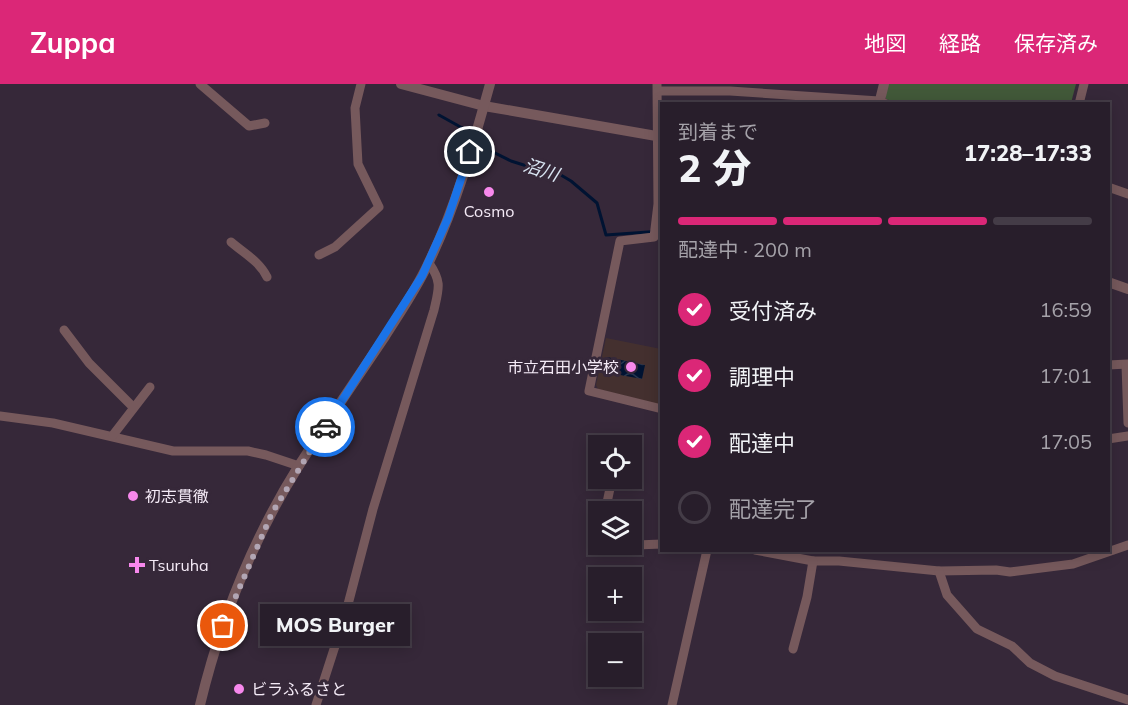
<!DOCTYPE html>
<html lang="ja">
<head>
<meta charset="utf-8">
<style>
  :root { --surface:#281e2b; --page:#302733; --text:#f1f3f6; --muted:#a5a2a9; --line:#443c47; --accent:#db2777 }
  body { margin:0; font-family:Mulish,"Noto Sans JP",sans-serif; background:var(--page); color:var(--text); height:100vh; display:flex; flex-direction:column; font-size:22px; white-space:nowrap }
  * { box-sizing:border-box; margin:0 }
  p { font-size:20px; color:var(--muted) }
  .icon { flex:none; width:33px; height:33px; fill:none; stroke:currentColor; stroke-width:2; stroke-linecap:round; stroke-linejoin:round }
  .map { position:relative; flex:1; overflow:hidden }
  .side { position:absolute; left:660px; top:18px; width:450px; height:450px; display:flex; flex-direction:column; background:var(--surface); border-radius:0px; box-shadow:0 3px 15px #0003,0 0 0 2px var(--line) }
  .side>* { flex:none }
  .tools { position:absolute; left:588px; top:351px; display:grid; gap:12px }
  .tools a { display:grid; place-items:center; width:54px; height:54px; border-radius:0px; background:var(--surface); box-shadow:0 3px 15px #0003,0 0 0 2px var(--line); font-size:30px }
  .pin { position:absolute; display:grid; place-items:center; width:51px; height:51px; color:#fff; margin:-26px; border:3px solid #fff; border-radius:50%; box-shadow:0 2px 6px #0007 }
  .courier { position:absolute; display:grid; place-items:center; width:60px; height:60px; margin:-30px; border:4px solid #1a73e8; border-radius:50%; background:#fff; color:#222; box-shadow:0 2px 8px #0007 }
  .bubble { position:absolute; height:42px; border-radius:0px; background:var(--surface); box-shadow:0 3px 15px #0003,0 0 0 2px var(--line); font-size:20px; font-weight:800; line-height:42px; text-align:center }
  .headline em { font-style:normal; font-weight:800 }
  .headline div { display:flex; flex-direction:column-reverse }
  .headline { display:flex; align-items:center; justify-content:space-between; height:102px; padding:0 18px }
  h1 { font-size:39px; font-weight:800; line-height:45px }
  .bar { display:grid; grid-template-columns:repeat(4,1fr); gap:9px 6px; align-content:center; height:72px; padding:0 18px }
  .bar i { height:8px; border-radius:4px; background:var(--line) }
  .bar .selected { background:var(--accent) }
  .bar p { grid-column:span 4 }
  ol { padding:0 18px; list-style:none }
  li { display:flex; align-items:center; gap:18px; height:66px }
  li p { margin-inline-start:auto }
  li .icon { padding:6px; border-radius:50%; background:var(--accent); color:#fff; stroke-width:4 }
  li:last-child { color:var(--muted) }
  li i { width:33px; height:33px; border:3px solid var(--line); border-radius:50% }
  header { display:flex; align-items:center; gap:36px; box-sizing:border-box; height:84px; padding:0 30px; background:var(--accent); color:#fff }
  header strong { font-size:28px }
  nav { display:flex; gap:33px; margin-inline-start:auto; font-size:21px }
  .map>svg:first-child { display:block }
  .education { fill:#44302f }
  .green { fill:#425939 }
  .water { fill:url(#water-waves) }
  .lines { fill:none; stroke-linecap:round; stroke-linejoin:round }
  .stream { stroke:#001332; stroke-width:3 }
  .minor { stroke:#76595c; stroke-width:9 }
  .tertiary { stroke:#76595c; stroke-width:10 }
  .done { stroke:#b2a6b4; stroke-width:6; stroke-dasharray:0 10.8 }
  .route { stroke:#1a73e8; stroke-width:8 }
  .poi-dot { fill:#f788ec; stroke:#362839; stroke-width:2 }
  .labels { text-anchor:middle; stroke-width:6; stroke-linejoin:round; paint-order:stroke }
  .poi-label { font-size:16px; fill:#f4eaf6; stroke:#362839; text-anchor:start }
  .water-label { font-size:18px; font-style:italic; fill:#d9e5f3; stroke:#362839 }
</style>
</head>
<body>
<header>
<strong>Zuppa</strong>
<nav><a>地図</a><a>経路</a><a>保存済み</a></nav>
</header>
<div class="map">
<svg width="1128" height="621" viewBox="0 0 1128 621">
  <defs>
    <pattern id="water-waves" width="16" height="10" patternUnits="userSpaceOnUse" patternTransform="scale(1.5)"><rect width="16" height="10" fill="#001332"/><path d="M0 5q4-4 8 0t8 0" fill="none" stroke="#263650"/></pattern>
  </defs>
  <rect width="100%" height="100%" fill="#362839"/>
  <path class="education" d="M606 254 661 265V321L598 305 596 301Z"/>
  <path class="green" d="M887 0H1076L1071 19 900 20 886 15 885 10Z"/>
  <path class="water" d="M607 273 645 281 642 295 604 288Z"/>
  <g class="lines">
    <g class="stream">
      <path d="M439 31 473 50"/>
      <path d="M479 53 481 62 511 77 530 83 549 84 571 97 597 119 606 151 662 147"/>
    </g>
    <g class="minor">
      <path d="M200 0 249 42 265 39"/>
      <path d="M657 0 658 120 654 153 620 157 589 307 662 325"/>
      <path d="M658 7H730L879 17 886 20"/>
      <path d="M1079 20 1084 0"/>
      <path d="M1108 103 1128 110"/>
      <path d="M231 158C245 170 259 177 267 193"/>
      <path d="M319 171 335 163 379 123 358 80 355 24 361 0"/>
      <path d="M64 246 89 279 133 323"/>
      <path d="M1108 281 1128 280"/>
      <path d="M1126 281 1128 339"/>
      <path d="M0 332 53 339 173 367H248L266 371 299 382"/>
      <path d="M113 351 150 303"/>
      <path d="M1108 355 1128 352"/>
      <path d="M605 428 612 395"/>
      <path d="M636 461 662 460"/>
      <path d="M598 463V458"/>
      <path d="M755 466 813 477H839L939 487 996 486 1010 488 1073 480 1128 461"/>
      <path d="M939 487 947 511 977 545 1012 562 1030 579 1055 592 1128 616"/>
      <path d="M793 565 807 513 813 477"/>
      <path d="M316 621 346 528 373 425 434 226C439 204 442 198 429 179"/>
      <path d="M672 621 707 466"/>
    </g>
    <g class="tertiary">
      <path d="M401 0 484 22 662 53"/>
      <path d="M879 20 884 0"/>
      <path d="M1108 198 1128 205"/>
      <path d="M200 621C220 538 253 455 298 383 326 339 355 297 384 254 399 230 416 206 428 180 456 123 473 61 490 0"/>
    </g>
  </g>
  <g class="lines">
    <path class="done" d="M223 542 272 429 325 343"/>
    <path class="route" d="M325 343 422 192 448 134 470 68"/>
  </g>
  <g class="poi-dot">
    <circle cx="489" cy="108" r="6"/>
    <circle cx="631" cy="283" r="6"/>
    <circle cx="133" cy="412" r="6"/>
    <path d="M134 472h6v6h6v6h-6v6h-6v-6h-6v-6h6z"/>
    <circle cx="239" cy="605" r="6"/>
  </g>
  <g class="labels">
    <g class="poi-label">
      <text x="489" y="133" text-anchor="middle">Cosmo</text>
      <text x="619" y="289" text-anchor="end">市立石田小学校</text>
      <text x="145" y="418">初志貫徹</text>
      <text x="149" y="487">Tsuruha</text>
      <text x="251" y="611">ビラふるさと</text>
    </g>
    <g class="water-label">
      <text transform="translate(541 86) rotate(18)" y="6">沼川</text>
    </g>
  </g>
</svg>
<div class="tools">
<a><svg class="icon" aria-label="locate" viewBox="0 0 24 24"><circle cx="12" cy="12" r="6"/><path d="M12 2v4M12 18v4M2 12h4M18 12h4"/></svg></a>
<a><svg class="icon" aria-label="layers" viewBox="0 0 24 24"><path d="M12 4l9 5-9 5-9-5zM3 14l9 5 9-5"/></svg></a>
<a>+</a>
<a>−</a>
</div>
<div class="pin" style="left:223px;top:542px;background:#ea580c"><svg class="icon" aria-label="bag" viewBox="0 0 24 24"><path d="M5 8h14l-1 12H6zM9 8a3 3 0 0 1 6 0"/></svg></div>
<div class="pin" style="left:470px;top:68px;background:#1f2937"><svg class="icon" aria-label="home" viewBox="0 0 24 24"><path d="M3 11l9-7 9 7M6 9v11h12V9"/></svg></div>
<div class="courier" style="left:325px;top:343px"><svg class="icon" aria-label="car" viewBox="0 0 24 24"><path d="M5 17H2v-5l4-1 3-4h7l3 4 3 1v5h-3M9 17h6M6 11h13"/><circle cx="7" cy="17" r="2"/><circle cx="17" cy="17" r="2"/></svg></div>
<div class="bubble" style="left:260px;top:520px;width:150px">MOS Burger</div>
<section class="side">
<div class="headline"><div><h1>2 分</h1><p>到着まで</p></div><em>17:28–17:33</em></div>
<div class="bar"><i class="selected"></i><i class="selected"></i><i class="selected"></i><i></i><p>配達中 · 200 m</p></div>
<ol>
<li><svg class="icon" aria-label="check" viewBox="0 0 24 24"><path d="M5 12l5 5 9-10"/></svg>受付済み<p>16:59</p></li>
<li><svg class="icon" aria-label="check" viewBox="0 0 24 24"><path d="M5 12l5 5 9-10"/></svg>調理中<p>17:01</p></li>
<li><svg class="icon" aria-label="check" viewBox="0 0 24 24"><path d="M5 12l5 5 9-10"/></svg>配達中<p>17:05</p></li>
<li><i></i>配達完了</li>
</ol>
</section>
</div>
</body>
</html>
